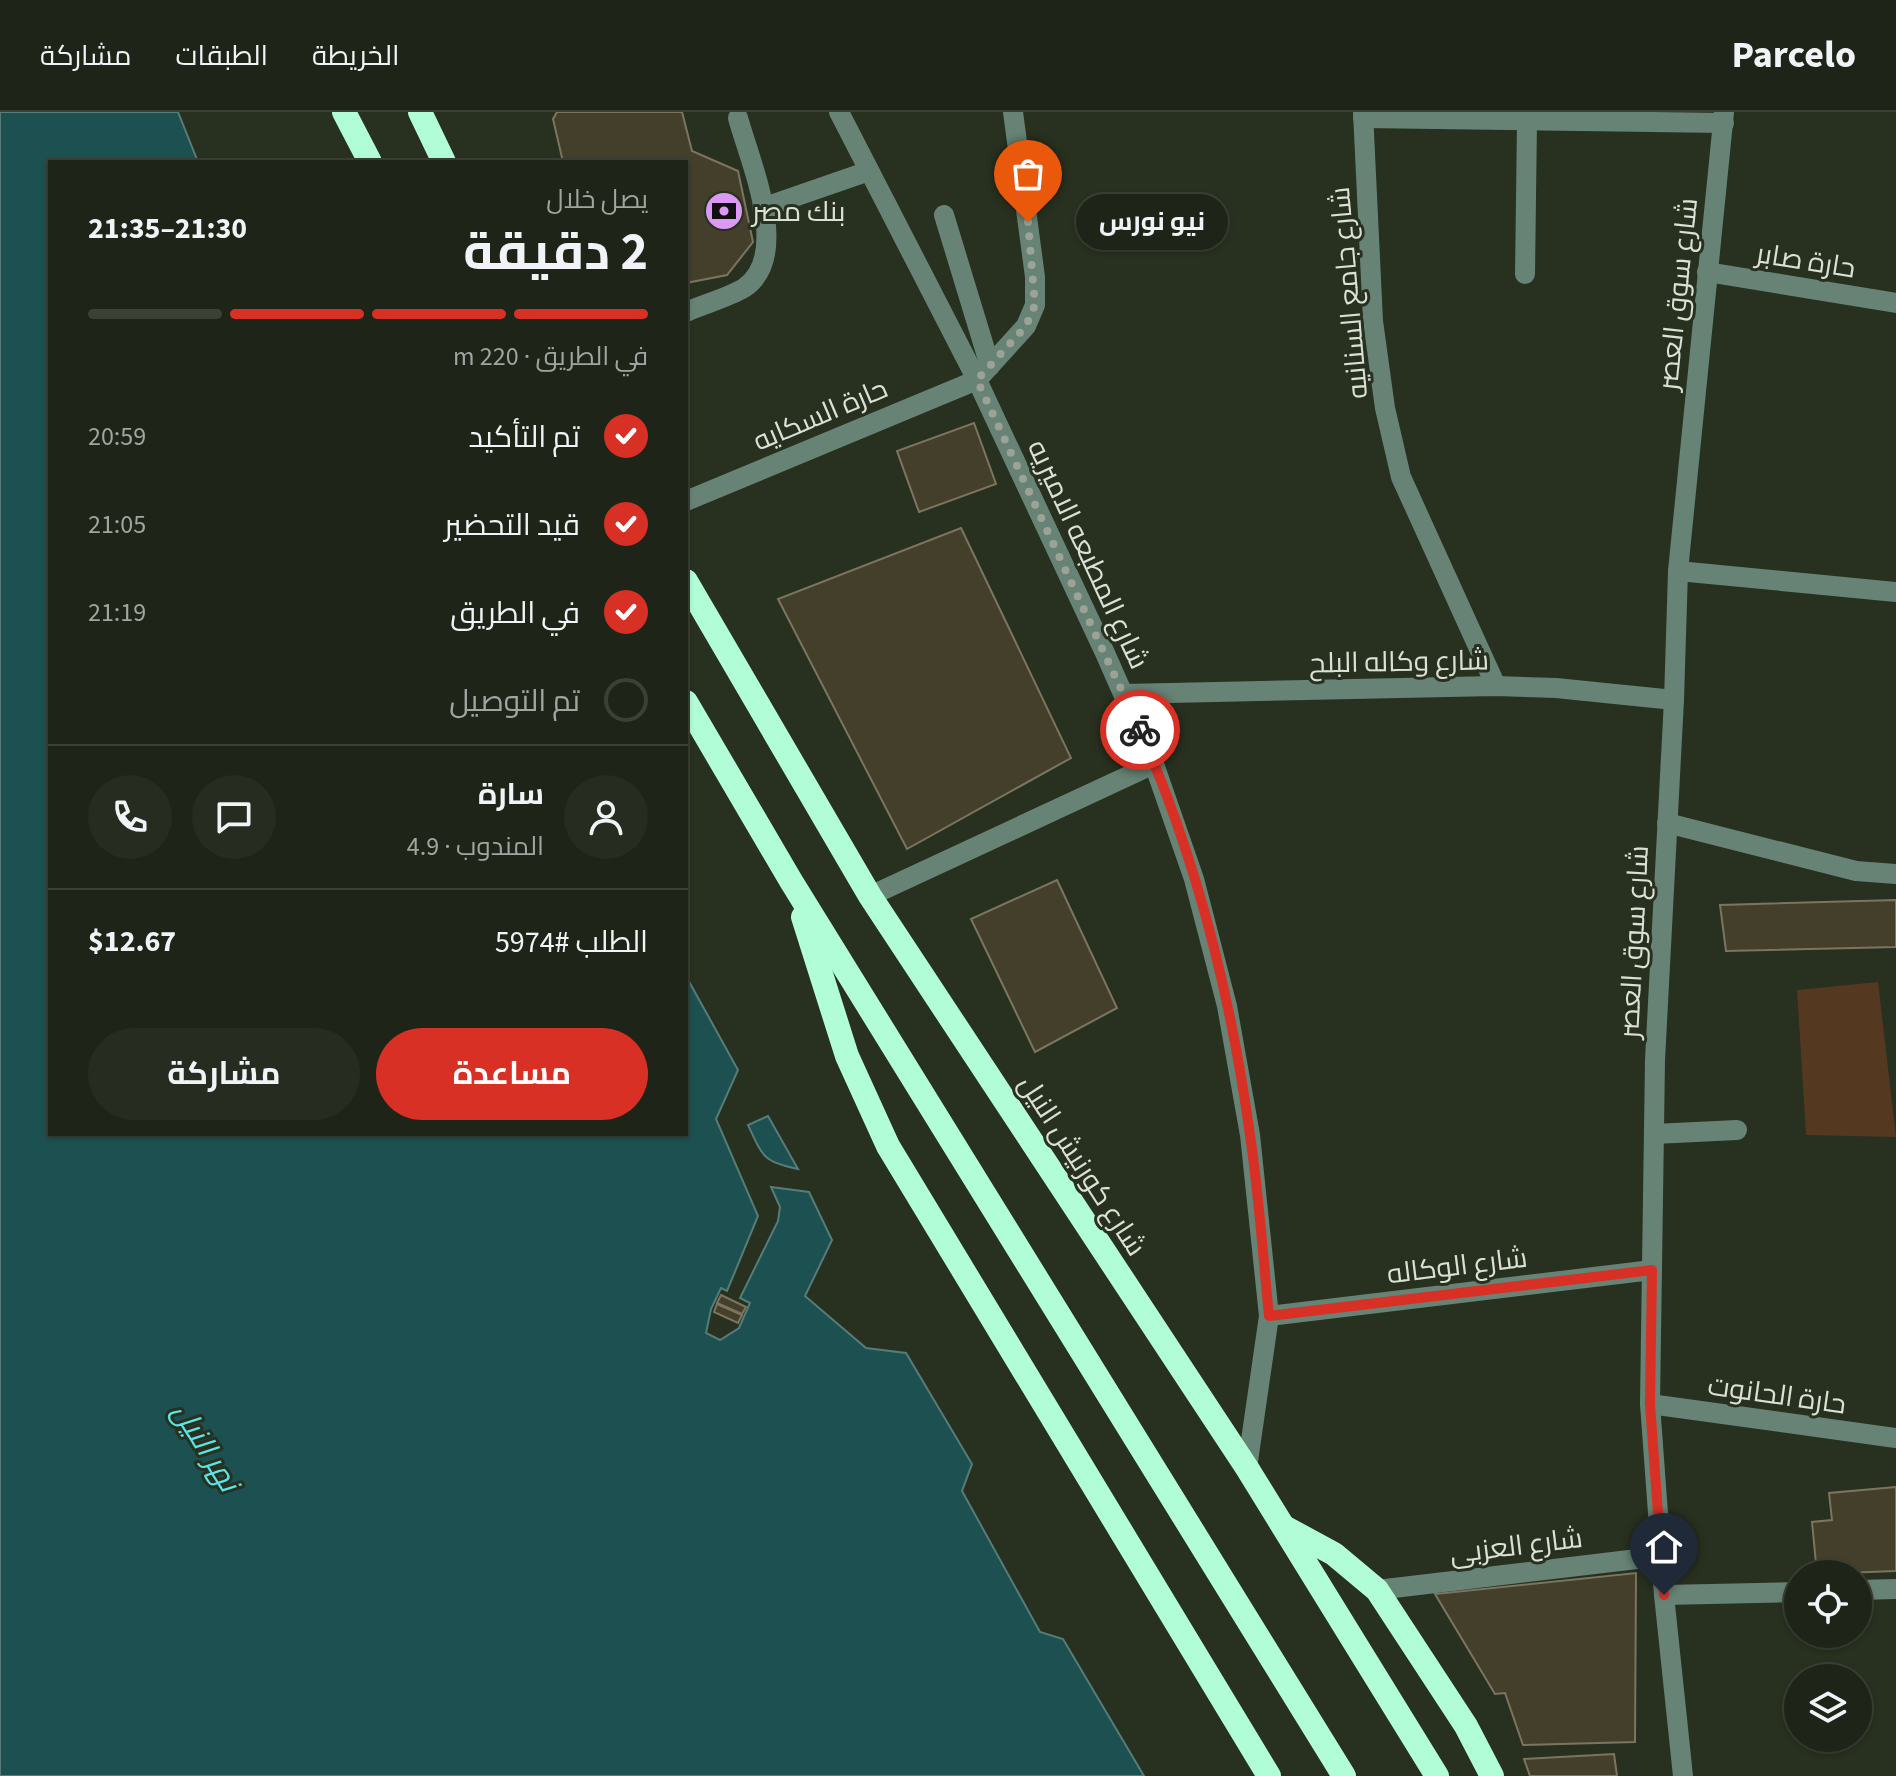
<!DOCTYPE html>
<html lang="ar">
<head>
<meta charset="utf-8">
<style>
  :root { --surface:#1e2417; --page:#262c20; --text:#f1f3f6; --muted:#a1a4a1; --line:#3c4136; --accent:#d93025 }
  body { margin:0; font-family:"Source Sans 3",Cairo,sans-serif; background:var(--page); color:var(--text); direction:rtl; height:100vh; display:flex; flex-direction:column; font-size:30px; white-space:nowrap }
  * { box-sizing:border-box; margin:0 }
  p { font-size:26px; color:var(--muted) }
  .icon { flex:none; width:44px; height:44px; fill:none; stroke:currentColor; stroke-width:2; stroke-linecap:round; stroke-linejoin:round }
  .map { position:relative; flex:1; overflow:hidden; direction:ltr }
  .side { position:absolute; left:48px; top:48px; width:640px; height:976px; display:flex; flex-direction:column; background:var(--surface); border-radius:0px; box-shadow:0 2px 6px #0004,0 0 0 2px var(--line); direction:rtl }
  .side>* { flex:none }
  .controls { position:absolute; left:1784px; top:1448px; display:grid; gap:16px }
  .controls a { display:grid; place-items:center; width:88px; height:88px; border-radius:50%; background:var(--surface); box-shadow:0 2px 6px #0004,0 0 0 2px var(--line); font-size:40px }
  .pin { position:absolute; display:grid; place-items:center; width:68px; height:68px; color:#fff; margin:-82px -34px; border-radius:50% 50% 50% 0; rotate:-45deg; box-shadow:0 0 8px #0007 }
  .pin .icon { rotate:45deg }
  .courier { position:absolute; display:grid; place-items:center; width:80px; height:80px; margin:-40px; border:6px solid #d93025; border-radius:50%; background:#fff; color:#222; box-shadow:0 2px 10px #0007 }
  .bubble { position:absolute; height:56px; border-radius:28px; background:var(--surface); box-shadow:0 2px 6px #0004,0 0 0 2px var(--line); font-size:26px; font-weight:700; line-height:56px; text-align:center; direction:rtl }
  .overview em { font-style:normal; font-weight:700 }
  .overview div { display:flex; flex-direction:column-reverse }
  .overview { display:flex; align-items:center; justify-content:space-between; height:136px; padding:0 40px }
  h1 { font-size:52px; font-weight:700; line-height:60px }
  .bar { display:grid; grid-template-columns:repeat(4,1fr); gap:12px 8px; align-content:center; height:96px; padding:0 40px }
  .bar i { height:10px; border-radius:6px; background:var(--line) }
  .bar .selected { background:var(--accent) }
  .bar p { grid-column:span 4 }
  .line { display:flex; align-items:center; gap:20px; padding:0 40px; border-top:2px solid var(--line) }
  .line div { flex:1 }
  .round { display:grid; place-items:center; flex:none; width:84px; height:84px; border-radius:42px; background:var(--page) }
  ol { padding:0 40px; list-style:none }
  li { display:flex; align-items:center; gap:24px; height:88px }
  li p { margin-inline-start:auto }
  li .icon { padding:8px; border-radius:50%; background:var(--accent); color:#fff; stroke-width:4 }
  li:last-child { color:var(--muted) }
  li i { width:44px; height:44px; border:4px solid var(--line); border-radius:50% }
  .button { display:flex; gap:16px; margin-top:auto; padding:16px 40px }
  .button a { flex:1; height:92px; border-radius:48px; background:var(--accent); color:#fff; font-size:32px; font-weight:700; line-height:92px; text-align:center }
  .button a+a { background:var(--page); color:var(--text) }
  header { display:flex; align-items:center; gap:48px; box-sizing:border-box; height:112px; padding:0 40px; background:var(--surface); border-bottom:2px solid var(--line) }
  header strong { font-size:38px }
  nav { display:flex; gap:44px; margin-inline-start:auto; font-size:28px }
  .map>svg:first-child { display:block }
  .green { fill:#553820 }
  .water { fill:#1d5051; stroke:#567c79; stroke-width:2 }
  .building { fill:#443f2b; stroke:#7b7560; stroke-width:2 }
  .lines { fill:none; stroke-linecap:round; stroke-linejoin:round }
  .minor { stroke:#668375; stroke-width:20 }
  .highway { stroke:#b1fdd8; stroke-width:24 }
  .done { stroke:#9ca396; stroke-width:8; stroke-dasharray:0 14.4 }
  .route { stroke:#d93025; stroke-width:10 }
  .labels { text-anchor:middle; stroke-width:6; stroke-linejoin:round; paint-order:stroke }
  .poi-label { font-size:28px; fill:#dbe1d6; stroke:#28301f; text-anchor:start }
  .street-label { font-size:28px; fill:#dbe1d6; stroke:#28301f }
  .water-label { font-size:30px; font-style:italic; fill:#58e4e8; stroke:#28301f }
</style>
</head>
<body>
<header>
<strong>Parcelo</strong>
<nav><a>الخريطة</a><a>الطبقات</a><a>مشاركة</a></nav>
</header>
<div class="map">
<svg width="1896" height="1664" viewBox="0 0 1896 1664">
  <rect width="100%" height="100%" fill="#28301f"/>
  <path class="green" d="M1878 870 1896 1025 1806 1023 1797 878Z"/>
  <g class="water">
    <path d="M0 0H178L198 50H50V1022H686V864L738 958 716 1007 758 1104 727 1179 721 1176 711 1197 706 1221 720 1228 739 1216 750 1191 740 1186 778 1109 780 1095 771 1075 809 1080 832 1128 805 1184 866 1236 906 1241 972 1352 962 1379 1040 1520 1063 1527 1144 1664H0Z"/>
    <path d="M768 1004 798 1057C763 1050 763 1045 748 1013Z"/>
  </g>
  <g class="building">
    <path d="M557 0H682L692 39 738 59 753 130 727 163 686 171V50H563L553 7Z"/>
    <path d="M974 311 996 372 919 400 897 339Z"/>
    <path d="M961 416 1071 646 907 737 778 487Z"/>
    <path d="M1057 768 1117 896 1035 940 971 807Z"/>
    <path d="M1896 788V835L1726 839 1720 793Z"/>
    <path d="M721 1183 746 1195 742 1202 717 1191Z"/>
    <path d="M717 1192 742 1203 738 1211 714 1200Z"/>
    <path d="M1896 1375V1459L1817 1462 1812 1410 1832 1408 1829 1381Z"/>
    <path d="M1636 1461 1635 1630 1523 1633 1505 1581 1495 1582 1435 1482Z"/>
    <path d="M1614 1642 1617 1664H1530L1524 1647Z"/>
  </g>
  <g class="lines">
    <g class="minor">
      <path d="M839 0 977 268 1105 541 1154 652 1194 767 1227 894 1250 1023 1269 1204 1247 1356"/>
      <path d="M1363 0 1373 209 1385 296 1401 365 1496 574"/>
      <path d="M1363 6 1724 11"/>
      <path d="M762 96 869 59"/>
      <path d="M944 103 990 254"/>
      <path d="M1707 160 1896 191"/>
      <path d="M1525 162 1527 9"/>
      <path d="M686 200C704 192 727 186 744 176 792 144 750 50 738 6"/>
      <path d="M686 389 977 268 1026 214 1035 193V165L1013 0"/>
      <path d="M1678 459 1896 480"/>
      <path d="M1124 582 1496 574 1556 576 1674 588"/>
      <path d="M1667 711 1856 759 1896 762"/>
      <path d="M870 784 1154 652"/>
      <path d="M1654 1022 1737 1018"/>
      <path d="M1269 1204 1652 1158"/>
      <path d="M1650 1292 1896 1326"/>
      <path d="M1377 1478 1662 1444"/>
      <path d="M1858 1478 1896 1477"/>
      <path d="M1664 1483 1798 1480"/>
      <path d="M1683 1664 1664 1483 1650 1292 1655 948 1674 588 1678 459 1724 0"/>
    </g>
    <g class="highway">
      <path d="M344 0 370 50"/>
      <path d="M420 0 444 50"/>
      <path d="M686 469 870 784 1247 1356 1437 1664"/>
      <path d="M686 590 791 769 1344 1664"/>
      <path d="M803 805 847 944 888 1034 1269 1664"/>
      <path d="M1286 1416 1334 1442 1377 1478 1466 1614 1492 1664"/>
    </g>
  </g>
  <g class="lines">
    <path class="done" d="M1028 110 1035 193 1026 214 977 268 1140 618"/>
    <path class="route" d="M1140 618C1196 745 1231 885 1250 1023 1259 1083 1263 1144 1269 1204L1652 1158 1650 1292 1664 1483"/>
  </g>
  <defs>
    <g id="bank-disc" transform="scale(2)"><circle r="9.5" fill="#dc99f4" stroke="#28301f"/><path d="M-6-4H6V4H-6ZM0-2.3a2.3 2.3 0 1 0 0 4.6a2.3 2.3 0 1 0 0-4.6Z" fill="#111"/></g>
  </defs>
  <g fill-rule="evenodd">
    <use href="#bank-disc" x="724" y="99"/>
  </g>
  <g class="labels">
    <g class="poi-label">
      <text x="752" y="109">بنك مصر</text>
    </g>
    <g class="street-label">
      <text transform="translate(1806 148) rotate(9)" y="10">حارة صابر</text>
      <text transform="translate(1348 181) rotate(-95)" y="10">شارع جامع السنانيه</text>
      <text transform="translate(1677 182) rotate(-84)" y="10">شارع سوق العصر</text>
      <text transform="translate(820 302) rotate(-23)" y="10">حارة السكايه</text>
      <text transform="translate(1089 442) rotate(65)" y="10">شارع المطبعه الاميريه</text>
      <text transform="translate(1399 549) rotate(-1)" y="10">شارع وكاله البلح</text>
      <text transform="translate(1633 830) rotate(-87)" y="10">شارع سوق العصر</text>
      <text transform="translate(1083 1053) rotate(57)" y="10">شارع كورنيش النيل</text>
      <text transform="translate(1457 1153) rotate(-7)" y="10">شارع الوكاله</text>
      <text transform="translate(1777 1282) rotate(8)" y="10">حارة الحانوت</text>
      <text transform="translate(1516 1433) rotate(-7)" y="10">شارع العزبى</text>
    </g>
    <g class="water-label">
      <text transform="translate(206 1335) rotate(58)" y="10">نهر النيل</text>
    </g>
  </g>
</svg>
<div class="controls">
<a><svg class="icon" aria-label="locate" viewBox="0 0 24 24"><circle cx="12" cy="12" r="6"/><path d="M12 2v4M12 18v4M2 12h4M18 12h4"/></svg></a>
<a><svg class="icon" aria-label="layers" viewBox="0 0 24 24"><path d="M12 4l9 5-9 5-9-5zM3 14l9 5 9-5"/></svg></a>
</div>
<div class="pin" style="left:1028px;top:110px;background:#ea580c"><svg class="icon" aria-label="bag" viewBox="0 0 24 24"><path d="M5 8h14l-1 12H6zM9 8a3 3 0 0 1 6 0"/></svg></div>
<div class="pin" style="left:1664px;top:1483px;background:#1f2937"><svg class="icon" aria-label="home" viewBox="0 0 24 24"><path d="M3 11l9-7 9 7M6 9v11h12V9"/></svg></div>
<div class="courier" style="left:1140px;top:618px"><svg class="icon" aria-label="bike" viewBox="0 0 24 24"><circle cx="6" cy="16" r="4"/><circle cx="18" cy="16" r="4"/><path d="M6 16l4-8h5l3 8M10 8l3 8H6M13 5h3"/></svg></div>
<div class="bubble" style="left:1076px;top:82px;width:152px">نيو نورس</div>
<section class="side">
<div class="overview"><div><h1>2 دقيقة</h1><p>يصل خلال</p></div><em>21:30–21:35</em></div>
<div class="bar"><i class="selected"></i><i class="selected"></i><i class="selected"></i><i></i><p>في الطريق · 220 m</p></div>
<ol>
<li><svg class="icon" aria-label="check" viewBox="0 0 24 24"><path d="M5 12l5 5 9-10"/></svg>تم التأكيد<p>20:59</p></li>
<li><svg class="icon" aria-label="check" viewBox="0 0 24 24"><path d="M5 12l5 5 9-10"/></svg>قيد التحضير<p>21:05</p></li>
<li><svg class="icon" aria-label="check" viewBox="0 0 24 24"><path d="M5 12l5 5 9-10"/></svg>في الطريق<p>21:19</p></li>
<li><i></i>تم التوصيل</li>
</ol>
<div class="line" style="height:144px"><a class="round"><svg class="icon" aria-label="person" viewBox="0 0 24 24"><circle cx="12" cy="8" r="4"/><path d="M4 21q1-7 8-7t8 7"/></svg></a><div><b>سارة</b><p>المندوب · 4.9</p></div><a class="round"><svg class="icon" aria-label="chat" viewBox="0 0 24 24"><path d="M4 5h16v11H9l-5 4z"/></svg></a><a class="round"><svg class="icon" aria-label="phone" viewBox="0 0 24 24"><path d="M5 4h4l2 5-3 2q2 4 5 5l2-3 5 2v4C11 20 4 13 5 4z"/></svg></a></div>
<div class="line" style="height:104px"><div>الطلب #5974</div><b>$12.67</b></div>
<div class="button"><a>مساعدة</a><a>مشاركة</a></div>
</section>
</div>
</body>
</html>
